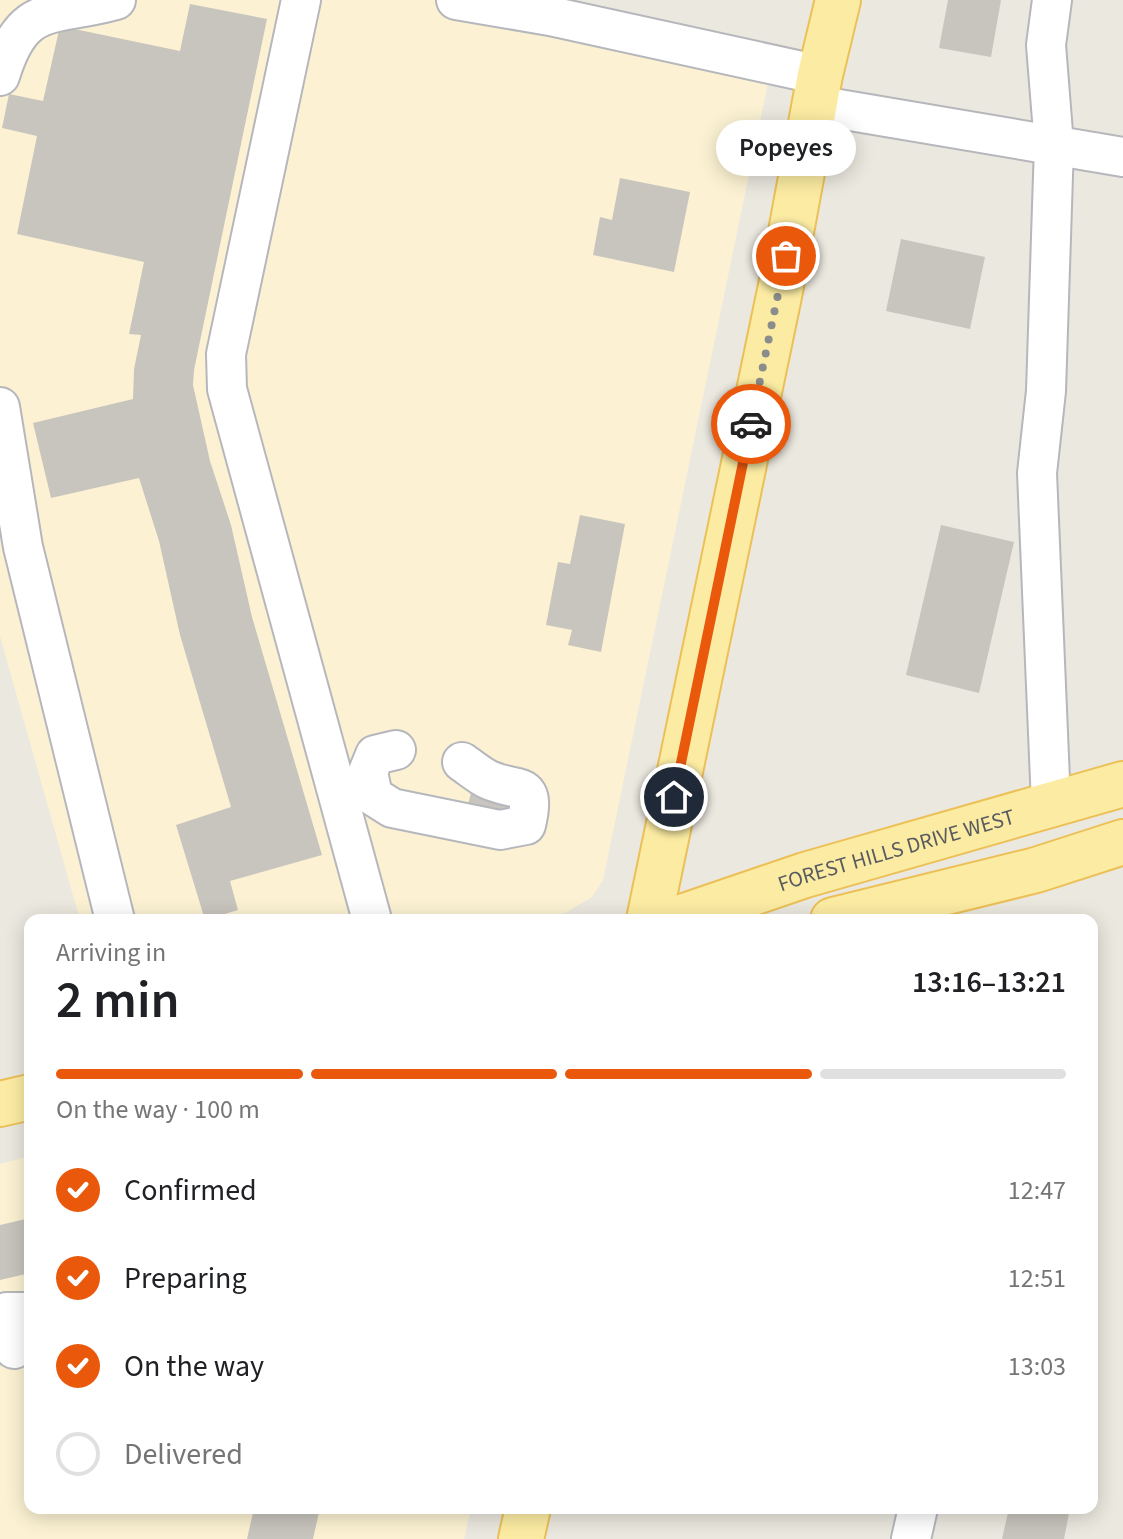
<!DOCTYPE html>
<html lang="en">
<head>
<meta charset="utf-8">
<style>
  :root { --surface:#fff; --page:#f2f2f2; --text:#202124; --muted:#757577; --line:#e0e0e0; --accent:#ea580c }
  body { margin:0; font-family:"Source Sans 3",sans-serif; background:var(--page); color:var(--text); height:100vh; display:flex; flex-direction:column; font-size:30px; white-space:nowrap }
  * { box-sizing:border-box; margin:0 }
  p { font-size:26px; color:var(--muted) }
  .icon { flex:none; width:44px; height:44px; fill:none; stroke:currentColor; stroke-width:2; stroke-linecap:round; stroke-linejoin:round }
  .map { position:relative; flex:1; overflow:hidden }
  .sheet { position:absolute; left:24px; top:914px; width:1074px; height:600px; display:flex; flex-direction:column; background:var(--surface); border-radius:16px; box-shadow:0 4px 20px #0003 }
  .sheet>* { flex:none }
  .pin { position:absolute; display:grid; place-items:center; width:68px; height:68px; color:#fff; margin:-34px; border:4px solid #fff; border-radius:50%; box-shadow:0 2px 8px #0007 }
  .courier { position:absolute; display:grid; place-items:center; width:80px; height:80px; margin:-40px; border:6px solid #ea580c; border-radius:50%; background:#fff; color:#222; box-shadow:0 2px 10px #0007 }
  .bubble { position:absolute; height:56px; border-radius:28px; background:var(--surface); box-shadow:0 4px 20px #0003; font-size:26px; font-weight:600; line-height:56px; text-align:center }
  .head em { font-style:normal; font-weight:600 }
  .head div { display:flex; flex-direction:column-reverse }
  .head { display:flex; align-items:center; justify-content:space-between; height:136px; padding:0 32px }
  h1 { font-size:52px; font-weight:600; line-height:60px }
  .bar { display:grid; grid-template-columns:repeat(4,1fr); gap:12px 8px; align-content:center; height:96px; padding:0 32px }
  .bar i { height:10px; border-radius:6px; background:var(--line) }
  .bar .on { background:var(--accent) }
  .bar p { grid-column:span 4 }
  ol { padding:0 32px; list-style:none }
  li { display:flex; align-items:center; gap:24px; height:88px }
  li p { margin-inline-start:auto }
  li .icon { padding:8px; border-radius:50%; background:var(--accent); color:#fff; stroke-width:4 }
  li:last-child { color:var(--muted) }
  li i { width:44px; height:44px; border:4px solid var(--line); border-radius:50% }
  .map>svg:first-child { display:block }
  .commercial { fill:#fcf2d3 }
  .building { fill:#c8c5be }
  .lines { fill:none; stroke-linecap:round; stroke-linejoin:round }
  .minor-casing { stroke:#b5b7bc; stroke-width:42 }
  .major-casing { stroke:#ecc057; stroke-width:48 }
  .minor { stroke:#fff; stroke-width:38 }
  .major { stroke:#fceca3; stroke-width:44 }
  .done { stroke:#8b8d8c; stroke-width:8; stroke-dasharray:0 14.4 }
  .route { stroke:#ea580c; stroke-width:10 }
  .labels { text-anchor:middle; stroke-width:6; stroke-linejoin:round; paint-order:stroke }
  .street-label { font-size:22px; fill:#585c60; stroke:#fff }
</style>
</head>
<body>
<div class="map">
<svg width="1123" height="1539" viewBox="0 0 1123 1539">
  <rect width="100%" height="100%" fill="#ebe8df"/>
  <g class="commercial">
    <path d="M0 0H501L776 44 603 880 592 897 565 913 540 920H80L0 636Z"/>
    <path d="M30 1156V1508H471L464 1539H0V1164Z"/>
  </g>
  <g class="building">
    <path d="M948 0H1001L991 57 939 48Z"/>
    <path d="M190 4 267 19 194 370 193 385 210 461 231 525 252 617 322 855 230 881 238 910 205 920 176 825 231 807 180 635 159 541 139 478 51 498 33 423 133 399 134 369 141 335 129 334 144 262 17 234 37 136 2 128 9 94 43 101 60 26 180 51Z"/>
    <path d="M620 178 690 192 674 272 593 255 600 217 612 220Z"/>
    <path d="M901 239 985 257 970 329 886 311Z"/>
    <path d="M580 515 625 524 601 652 568 645 572 630 546 625 558 562 570 564Z"/>
    <path d="M941 525 1014 542 979 693 906 675Z"/>
    <path d="M473 784 515 793 510 814 468 805Z"/>
    <path d="M30 1218V1273L0 1280V1225Z"/>
    <path d="M254 1508H320L313 1539H247Z"/>
    <path d="M1009 1508H1070L1064 1539H1002Z"/>
  </g>
  <g class="lines">
    <g class="minor-casing">
      <g id="minor">
        <path d="M301 0 226 354 227 389 372 920"/>
        <path d="M456 0 550 16 820 75"/>
        <path d="M0 76C23 0 52 18 116 0"/>
        <path d="M815 105 1123 157"/>
        <path d="M0 407 23 547 115 920"/>
        <path d="M396 750 375 755 368 772 373 796 392 808 500 830 526 825C537 778 518 793 489 780 480 776 471 768 462 762"/>
        <path d="M1051 804 1037 473 1046 391 1054 145 1046 45 1052 0"/>
        <path d="M14 1349 7 1312H30"/>
        <path d="M911 1539 918 1508"/>
      </g>
    </g>
    <g class="major-casing">
      <g id="major">
        <path d="M649 920 781 286 820 75 838 0"/>
        <path id="s1" d="M673 920 805 875 1123 784"/>
        <path d="M833 920 1036 870 1123 842"/>
        <path d="M0 1104 30 1097"/>
        <path d="M521 1539 528 1508"/>
      </g>
    </g>
    <use href="#minor" class="minor"/>
    <use href="#major" class="major"/>
  </g>
  <g class="lines">
    <path class="done" d="M751 424 786 256"/>
    <path class="route" d="M674 797 751 424"/>
  </g>
  <g class="labels">
    <g class="street-label">
      <text dy="8" stroke="none"><textPath href="#s1" startOffset="234">FOREST HILLS DRIVE WEST</textPath></text>
    </g>
  </g>
</svg>
<div class="pin" style="left:786px;top:256px;background:#ea580c"><svg class="icon" aria-label="bag" viewBox="0 0 24 24"><path d="M5 8h14l-1 12H6zM9 8a3 3 0 0 1 6 0"/></svg></div>
<div class="pin" style="left:674px;top:797px;background:#1f2937"><svg class="icon" aria-label="home" viewBox="0 0 24 24"><path d="M3 11l9-7 9 7M6 9v11h12V9"/></svg></div>
<div class="courier" style="left:751px;top:424px"><svg class="icon" aria-label="car" viewBox="0 0 24 24"><path d="M5 17H2v-5l4-1 3-4h7l3 4 3 1v5h-3M9 17h6M6 11h13"/><circle cx="7" cy="17" r="2"/><circle cx="17" cy="17" r="2"/></svg></div>
<div class="bubble" style="left:716px;top:120px;width:140px">Popeyes</div>
<section class="sheet">
<div class="head"><div><h1>2 min</h1><p>Arriving in</p></div><em>13:16–13:21</em></div>
<div class="bar"><i class="on"></i><i class="on"></i><i class="on"></i><i></i><p>On the way · 100 m</p></div>
<ol>
<li><svg class="icon" aria-label="check" viewBox="0 0 24 24"><path d="M5 12l5 5 9-10"/></svg>Confirmed<p>12:47</p></li>
<li><svg class="icon" aria-label="check" viewBox="0 0 24 24"><path d="M5 12l5 5 9-10"/></svg>Preparing<p>12:51</p></li>
<li><svg class="icon" aria-label="check" viewBox="0 0 24 24"><path d="M5 12l5 5 9-10"/></svg>On the way<p>13:03</p></li>
<li><i></i>Delivered</li>
</ol>
</section>
</div>
</body>
</html>
